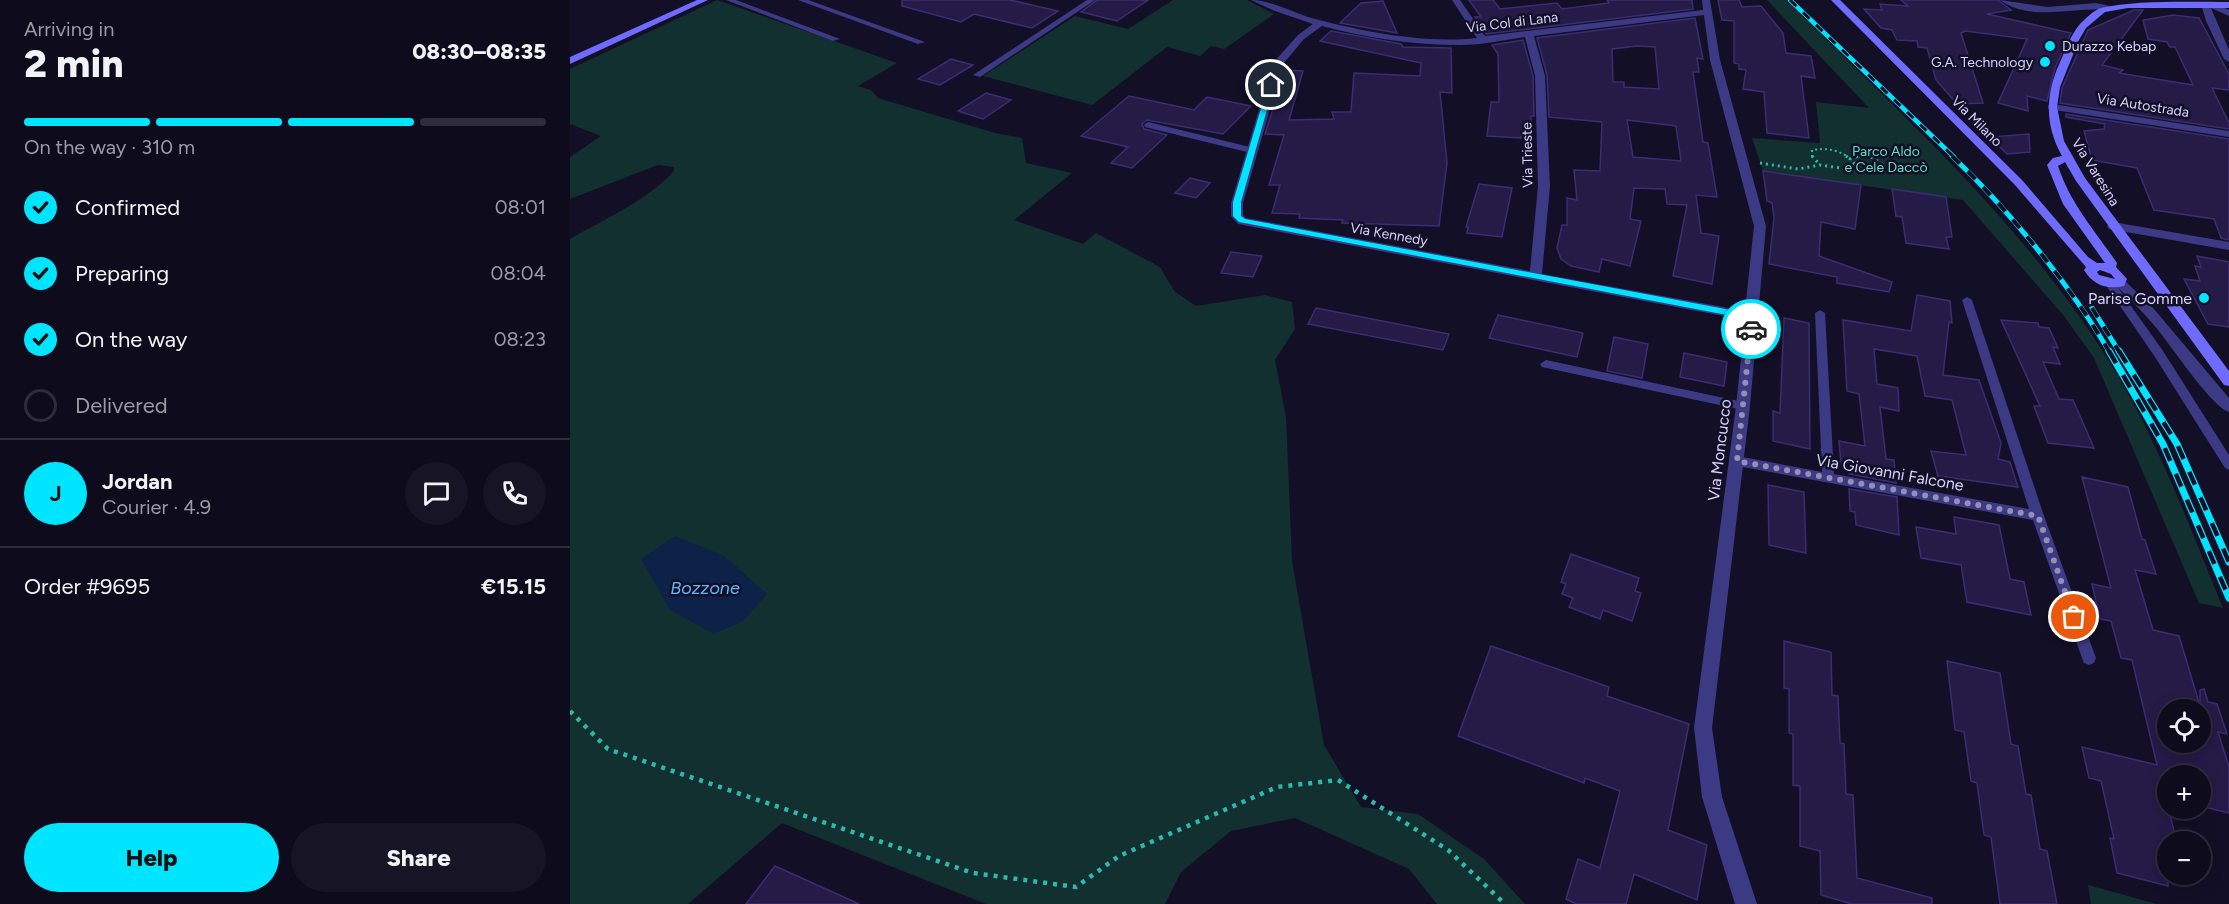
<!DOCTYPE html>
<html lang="en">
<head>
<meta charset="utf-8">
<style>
  :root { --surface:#0e0b1c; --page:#171425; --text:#f1f3f6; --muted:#9b9ba3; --line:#2e2b3b; --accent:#00e5ff }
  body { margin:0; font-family:Figtree,sans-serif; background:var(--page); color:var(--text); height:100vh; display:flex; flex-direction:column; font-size:22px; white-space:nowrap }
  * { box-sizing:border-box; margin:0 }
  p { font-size:20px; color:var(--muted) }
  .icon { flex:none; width:33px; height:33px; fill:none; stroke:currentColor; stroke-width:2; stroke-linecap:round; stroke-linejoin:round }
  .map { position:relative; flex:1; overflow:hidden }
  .drawer { display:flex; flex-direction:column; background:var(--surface); width:570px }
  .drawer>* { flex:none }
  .fabs { position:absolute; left:1587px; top:699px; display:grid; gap:12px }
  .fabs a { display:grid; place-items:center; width:54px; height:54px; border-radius:50%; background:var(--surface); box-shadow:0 3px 15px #0003,0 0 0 2px var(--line); font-size:30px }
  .pin { position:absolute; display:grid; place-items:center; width:51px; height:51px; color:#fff; margin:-26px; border:3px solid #fff; border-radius:50%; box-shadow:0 2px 6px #0007 }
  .courier { position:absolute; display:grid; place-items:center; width:60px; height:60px; margin:-30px; border:4px solid #00e5ff; border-radius:50%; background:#fff; color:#222; box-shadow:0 2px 8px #0007 }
  .headline em { font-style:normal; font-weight:800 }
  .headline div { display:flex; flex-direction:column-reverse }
  .headline { display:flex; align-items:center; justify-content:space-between; height:102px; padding:0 24px }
  h1 { font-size:39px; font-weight:800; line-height:45px }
  .bar { display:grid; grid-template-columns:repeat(4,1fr); gap:9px 6px; align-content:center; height:72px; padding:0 24px }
  .bar i { height:8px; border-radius:4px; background:var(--line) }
  .bar .current { background:var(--accent) }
  .bar p { grid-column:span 4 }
  .line { display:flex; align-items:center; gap:15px; padding:0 24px; border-top:2px solid var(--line) }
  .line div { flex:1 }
  .round { display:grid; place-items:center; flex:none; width:63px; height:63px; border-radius:32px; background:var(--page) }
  ol { padding:0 24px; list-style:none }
  li { display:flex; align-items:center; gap:18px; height:66px }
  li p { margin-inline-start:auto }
  li .icon { padding:6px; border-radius:50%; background:var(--accent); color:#111; stroke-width:4 }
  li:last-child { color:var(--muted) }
  li i { width:33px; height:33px; border:3px solid var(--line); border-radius:50% }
  .action { display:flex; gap:12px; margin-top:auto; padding:12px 24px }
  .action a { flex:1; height:69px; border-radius:36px; background:var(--accent); color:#111; font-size:24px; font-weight:800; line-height:69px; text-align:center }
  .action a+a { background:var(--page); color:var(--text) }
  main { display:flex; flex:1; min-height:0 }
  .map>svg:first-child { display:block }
  .green { fill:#12302f }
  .water { fill:#0c2248 }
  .building { fill:#241b47; stroke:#3b2d73; stroke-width:1.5; fill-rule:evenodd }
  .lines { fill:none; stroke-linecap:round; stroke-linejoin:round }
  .path-far2 { stroke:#2fb8b0; stroke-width:2; stroke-dasharray:2 3; stroke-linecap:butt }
  .path-far1 { stroke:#2fb8b0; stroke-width:3; stroke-dasharray:2 4; stroke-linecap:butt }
  .path { stroke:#2fb8b0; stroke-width:4.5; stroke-dasharray:4 6; stroke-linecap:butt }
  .lane { fill:#3d3a85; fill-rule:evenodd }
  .street { fill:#3d3a85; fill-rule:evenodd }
  .secondary { fill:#6f6bff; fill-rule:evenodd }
  .rail-far2-casing { stroke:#00e5ff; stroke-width:4.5 }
  .rail-far1-casing { stroke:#00e5ff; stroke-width:5 }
  .rail-casing { stroke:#00e5ff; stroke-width:7 }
  .rail-far2 { stroke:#130f26; stroke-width:3; stroke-dasharray:9; stroke-linecap:butt }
  .rail-far1 { stroke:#130f26; stroke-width:4; stroke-dasharray:11; stroke-linecap:butt }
  .rail { stroke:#130f26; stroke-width:4.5; stroke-dasharray:14; stroke-linecap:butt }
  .route { fill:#00e5ff }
  .done { stroke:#948fb3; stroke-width:6; stroke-dasharray:0 10.8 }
  .poi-dot { fill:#00e5ff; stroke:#130f26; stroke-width:2 }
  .labels { text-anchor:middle; stroke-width:5; stroke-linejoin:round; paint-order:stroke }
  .far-street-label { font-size:14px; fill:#d9d4ff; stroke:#130f26 }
  .far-poi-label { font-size:14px; fill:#d9d4ff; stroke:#130f26; text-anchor:start }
  .far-park-label { font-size:14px; fill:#5fe0c0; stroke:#130f26 }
  .poi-label { font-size:16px; fill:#d9d4ff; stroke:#130f26; text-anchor:end }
  .street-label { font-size:16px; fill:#d9d4ff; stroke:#130f26 }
  .water-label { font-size:18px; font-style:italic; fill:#62b6ff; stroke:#130f26 }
</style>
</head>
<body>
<main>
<section class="drawer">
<div class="headline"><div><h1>2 min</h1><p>Arriving in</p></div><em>08:30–08:35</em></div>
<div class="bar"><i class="current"></i><i class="current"></i><i class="current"></i><i></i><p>On the way · 310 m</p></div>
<ol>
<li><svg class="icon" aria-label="check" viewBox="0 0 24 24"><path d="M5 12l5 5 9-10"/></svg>Confirmed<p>08:01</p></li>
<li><svg class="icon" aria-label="check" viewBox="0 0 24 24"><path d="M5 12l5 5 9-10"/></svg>Preparing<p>08:04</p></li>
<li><svg class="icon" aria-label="check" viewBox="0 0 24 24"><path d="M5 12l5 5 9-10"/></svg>On the way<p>08:23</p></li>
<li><i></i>Delivered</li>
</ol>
<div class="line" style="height:108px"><b class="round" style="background:var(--accent);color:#111">J</b><div><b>Jordan</b><p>Courier · 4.9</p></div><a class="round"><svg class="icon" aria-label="chat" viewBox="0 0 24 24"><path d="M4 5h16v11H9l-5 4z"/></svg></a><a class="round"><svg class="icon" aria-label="phone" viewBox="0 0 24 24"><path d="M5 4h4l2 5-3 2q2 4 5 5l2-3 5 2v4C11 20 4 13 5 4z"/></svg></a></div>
<div class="line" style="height:78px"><div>Order #9695</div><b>€15.15</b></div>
<div class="action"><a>Help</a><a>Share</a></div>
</section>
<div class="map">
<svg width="1659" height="904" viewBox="0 0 1659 904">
  <rect width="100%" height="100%" fill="#130f26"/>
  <g class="green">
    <path d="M147 0 327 63 288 86 301 90 308 98 425 133 452 138 456 163 502 173 444 220 513 244 526 233 590 267 605 292 626 306 695 295 722 302 725 329 705 360 716 417 722 561 754 745 791 807 848 814 914 859 955 904H867L839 869 725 818 661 831 611 872 595 904H416L212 823 118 904H0V239C35 219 76 201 104 171V167L88 165 0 199V157L31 136 0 124V69Z"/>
    <path d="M603 0H677L704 14 654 49 641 46 630 56 597 47 522 105 413 76 505 16 558 29Z"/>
    <path d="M1197 0H1216C1345 128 1486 252 1570 416 1602 478 1626 543 1653 608L1629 603 1524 358 1494 316 1393 200 1193 171 1182 138 1250 143 1246 102 1299 108Z"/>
    <path d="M1518 885 1587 904H1521Z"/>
  </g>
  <path class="water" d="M105 536 154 556 197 594 173 621 144 634 100 610 71 559Z"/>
  <g class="building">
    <path d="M332 0H440L488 11 462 28 404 14 391 22 332 6Z"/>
    <path d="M527 0H578L547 21 511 12Z"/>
    <path d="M899 0H923L930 9 987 3 992 9 1039 3 1037 0H1122L1123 9 916 34 905 17H911Z"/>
    <path d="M1148 0H1169L1172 7 1191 6 1213 33 1216 53 1241 56 1245 78 1231 76 1239 138 1197 133 1194 92 1173 89 1176 70 1169 69V64L1164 63V21L1152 20Z"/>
    <path d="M1331 0H1428L1441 10 1417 14 1501 33 1485 68 1477 101 1457 96 1458 111 1428 103 1457 39 1395 31 1391 33 1413 103 1387 104 1366 80 1357 48 1348 47 1347 41 1327 40 1322 30 1311 28 1294 9 1312 10 1310 4 1338 6Z"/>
    <path d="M813 1 827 33 770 23 791 3Z"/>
    <path d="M1564 10H1573L1532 65 1553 70 1549 73 1623 85 1605 47H1600L1597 42 1578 39 1573 20 1603 15 1629 18 1659 74V90L1642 88 1659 123V129L1490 103 1492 88 1518 30Z"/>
    <path d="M1125 18 1133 59 1127 58 1129 72H1123L1133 142 1138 143 1147 197 1126 195 1131 233 1149 236 1142 284 1103 276 1117 205 1097 204 1095 189 1064 188 1060 219 1071 221 1060 266 1032 259 1029 272 1001 266 991 259 987 248 992 225H997V198L1007 200 1004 170 1030 171 1032 122 979 117 977 75 967 38ZM1067 46 1085 47 1089 89 1054 87V82H1043L1042 49ZM1057 120 1106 126 1111 161 1063 157Z"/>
    <path d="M761 31 831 44 833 47 881 48 882 93 870 92 877 163 869 226 772 223 773 220 729 218 730 214 702 213 710 185H699L714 135 695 134 715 70 733 71 719 120 764 119 762 112H781L784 73 850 76 851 63 750 41Z"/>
    <path d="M953 40 963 76 964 116H961V134L951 133V138L917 136 921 102H929L928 54 922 45Z"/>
    <path d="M381 59 403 65 370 85 348 79Z"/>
    <path d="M416 93 441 100 413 119 388 111Z"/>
    <path d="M559 96 624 110 637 97 681 106 653 134 577 120 572 124 574 129 597 135 562 168 541 163 558 147 511 136Z"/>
    <path d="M1496 114 1659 139V240L1651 238 1644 219 1584 210 1567 168 1522 160 1514 131 1534 129 1535 124 1496 117Z"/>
    <path d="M1459 134 1460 152 1437 154 1420 137Z"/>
    <path d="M1193 171 1291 185 1285 229 1251 222 1249 256 1322 282 1319 292 1267 283V277L1199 264 1204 218 1202 203 1197 201Z"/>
    <path d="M620 178 640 183 626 198 605 193Z"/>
    <path d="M909 184 942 188 932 237 897 233 898 227H896Z"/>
    <path d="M1322 189 1376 197 1382 237H1376L1379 249 1336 243 1332 217 1326 216Z"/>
    <path d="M661 252 692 256 683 277 651 273Z"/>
    <path d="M1627 256 1659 262V327L1638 324 1614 279 1630 281 1625 266 1631 267Z"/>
    <path d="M1347 295 1380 301 1382 323 1379 322 1373 375 1409 380 1431 443 1428 459 1440 462 1448 487 1368 476 1361 451 1396 455 1382 400 1355 396 1347 356 1304 349 1307 384 1328 388 1329 411 1310 407 1316 459 1324 460 1326 483 1279 474V466L1271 464 1269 441 1295 446 1289 394 1277 391 1273 320 1341 331Z"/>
    <path d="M746 308 879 334 873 350 738 324Z"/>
    <path d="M928 315 1013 333 1007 357 919 338Z"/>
    <path d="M1214 318 1239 323 1240 449 1203 441V411L1210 413Z"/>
    <path d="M1431 320 1468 323 1469 327 1479 328 1488 348 1483 347 1490 364 1473 362 1489 399 1503 400 1524 448 1478 443 1464 406H1470Z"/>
    <path d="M1044 337 1078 344 1072 378 1037 371Z"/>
    <path d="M1114 353 1157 362 1154 386 1110 377Z"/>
    <path d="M1512 477 1558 487 1572 539 1575 540 1586 574 1565 570 1583 630 1609 636 1630 706V690L1634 689 1638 702 1647 704 1657 734 1648 732 1659 767V813L1630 806V776H1598V808L1607 842H1598V886L1547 873 1540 838 1544 839 1531 781 1519 778 1512 747 1587 765 1562 660 1551 658 1541 621 1530 619 1522 584 1541 588ZM1598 710H1630V742H1598Z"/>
    <path d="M1198 485 1234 492 1236 553 1199 545Z"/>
    <path d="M1279 489 1327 497 1329 535 1286 525 1285 512 1280 511Z"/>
    <path d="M1384 517 1429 525 1440 579 1454 582 1461 615 1397 602 1391 565 1351 558 1346 527 1386 534Z"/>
    <path d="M1001 554 1069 578 1065 591 1071 593 1062 621 1033 610 1030 619 999 607 1003 598 992 594 996 584 991 582Z"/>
    <path d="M1214 641 1261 652 1262 695 1268 696 1270 743 1274 744 1276 794 1283 795 1287 878 1362 898V904H1282L1251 895 1250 851 1230 846V786L1223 785V734L1219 733V689L1214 688Z"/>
    <path d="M921 646 1039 687 1037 696 1119 724 1098 830 1137 845 1127 900 1064 874 1056 904H1006L996 899 1008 859 1030 868 1050 791 1015 778 1014 783 888 736Z"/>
    <path d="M1377 661 1430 673 1441 744 1448 746 1456 794 1461 795 1470 849 1477 851 1487 904H1430L1421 837 1414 835 1407 783 1401 781 1394 732 1385 730Z"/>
    <path d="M205 866 289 904H176Z"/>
  </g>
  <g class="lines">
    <g class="path-far2">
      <path d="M1242 157V150C1256 148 1266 149 1278 157"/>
      <path d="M1286 157H1301"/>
    </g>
    <g class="path-far1">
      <path d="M1242 156 1250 165"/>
      <path d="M1276 156 1280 159"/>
      <path d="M1289 156 1301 157 1312 164 1310 170 1291 171 1280 159Z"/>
      <path d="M1190 163 1228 169 1250 165 1291 171"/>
    </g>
    <path class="path" d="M0 711 38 749 403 873 506 887 549 856 707 787 768 780 878 850 935 904"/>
    <g class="lane">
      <path d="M156 0H166L270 39 263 41Z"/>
      <path d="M228 0H238L355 42 348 44Z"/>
      <path d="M517 0H525L410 77 403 75Z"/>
      <path d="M578 122 684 148 685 150 681 153 575 127 574 125Z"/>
      <path d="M1540 281 1544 282 1593 351 1659 455V470L1655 468 1585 357 1535 284Z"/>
      <path d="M1397 297 1402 300 1474 516 1526 658 1524 663 1519 665 1514 663 1512 658 1463 520 1167 466 1163 464 1161 461 1163 458 1167 456 1252 472 1245 313 1250 310 1255 313 1264 474 1459 509 1392 300Z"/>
      <path d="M976 360 1173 402 1179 406 1173 410 972 367 970 364Z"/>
    </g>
    <g class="street">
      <path d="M681 0C700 0 719 11 738 17 790 31 852 44 907 38L882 0H890L915 36 1133 10 1132 0H1140L1150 60 1196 226 1180 406 1142 728 1152 797 1187 904H1165L1132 797 1124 728 1166 406 1175 320 668 224 661 216V203L703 63 728 35 743 24 705 11ZM1134 15 1140 60 1184 226 1175 311 972 274 980 186 975 76 964 36ZM752 26C796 38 844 45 890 45 912 45 934 40 955 37L965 76 968 186 960 271 676 218 673 215V203L713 64 734 39Z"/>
      <path d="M1430 0 1478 7 1526 3 1545 7 1541 10C1506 6 1461 23 1430 0Z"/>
      <path d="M1643 3 1659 10V16L1641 8 1659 50V62L1654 59 1636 21 1632 7Z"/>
      <path d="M1482 104 1659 131V137L1478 109V105Z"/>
      <path d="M1543 222 1659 242V250L1539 229 1537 226Z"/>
      <path d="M1550 279 1554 280 1584 309 1659 398V412C1642 407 1602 347 1588 330 1575 314 1561 300 1546 286V280Z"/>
    </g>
    <g class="secondary">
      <path d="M127 0H138L0 64V57Z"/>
      <path d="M1261 0H1270L1452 180 1518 257 1527 263H1535L1493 204 1477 165 1483 158 1492 156C1476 127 1475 100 1487 69 1494 54 1499 37 1510 24 1515 19 1524 10 1531 8 1565 0 1622 2 1659 2V8H1558L1535 12 1516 28 1509 40 1490 87 1487 107 1494 141 1515 178 1659 371V386L1654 385 1506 181 1495 162 1488 166C1500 203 1525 231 1547 263L1546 267 1557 279 1554 286C1537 290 1523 285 1514 270L1516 267 1444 184ZM1530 270 1541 274 1545 279 1529 275 1527 272Z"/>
    </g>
    <g class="rail-far2-casing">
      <path id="rail-far2" d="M1220 0 1384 157"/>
    </g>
    <g class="rail-far1-casing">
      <g id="rail-far1">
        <path d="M1382 156C1439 210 1501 286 1540 353"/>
        <path d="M1522 308 1550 353"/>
      </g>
    </g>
    <g class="rail-casing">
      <g id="rail">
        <path d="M1539 351 1593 444 1659 598"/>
        <path d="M1549 351 1607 444 1659 562"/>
      </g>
    </g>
    <use href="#rail-far2" class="rail-far2"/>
    <use href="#rail-far1" class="rail-far1"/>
    <use href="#rail" class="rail"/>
  </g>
  <path class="route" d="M701 83 704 85 671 202V216L675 219 1182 314 1187 317 1185 329 1178 331V319L669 222 663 216V202L698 85Z"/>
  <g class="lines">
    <path class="done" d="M1181 329 1167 461 1468 516 1504 617"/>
  </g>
  <g class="poi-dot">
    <circle cx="1480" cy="46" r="6"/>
    <circle cx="1475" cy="62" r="6"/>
    <circle cx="1634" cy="298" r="6"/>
  </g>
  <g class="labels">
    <g class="far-street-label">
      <text transform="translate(942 22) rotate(-7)" y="5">Via Col di Lana</text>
      <text transform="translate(1573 105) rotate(9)" y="5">Via Autostrada</text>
      <text transform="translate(1407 121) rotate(45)" y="5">Via Milano</text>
      <text transform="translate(957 155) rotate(-91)" y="5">Via Trieste</text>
      <text transform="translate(1526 172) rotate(58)" y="5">Via Varesina</text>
      <text transform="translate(819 234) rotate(10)" y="5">Via Kennedy</text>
    </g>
    <g class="far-poi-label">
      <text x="1492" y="51">Durazzo Kebap</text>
      <text x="1463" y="67" text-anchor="end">G.A. Technology</text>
    </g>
    <g class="far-park-label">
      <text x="1316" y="156">Parco Aldo<tspan x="1316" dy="16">e Cele Daccò</tspan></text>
    </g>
    <g class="poi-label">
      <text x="1622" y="304">Parise Gomme</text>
    </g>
    <g class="street-label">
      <text transform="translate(1149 450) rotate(-83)" y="6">Via Moncucco</text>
      <text transform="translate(1320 472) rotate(10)" y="6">Via Giovanni Falcone</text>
    </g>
    <g class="water-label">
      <text x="135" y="594">Bozzone</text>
    </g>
  </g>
</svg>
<div class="fabs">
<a><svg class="icon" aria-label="locate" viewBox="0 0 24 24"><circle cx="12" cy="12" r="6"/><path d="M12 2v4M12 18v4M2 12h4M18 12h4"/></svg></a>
<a>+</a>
<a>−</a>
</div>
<div class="pin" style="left:1504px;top:617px;background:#ea580c"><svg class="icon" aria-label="bag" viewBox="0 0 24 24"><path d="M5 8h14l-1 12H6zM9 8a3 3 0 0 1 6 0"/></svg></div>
<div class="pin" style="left:701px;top:85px;background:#1f2937"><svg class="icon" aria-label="home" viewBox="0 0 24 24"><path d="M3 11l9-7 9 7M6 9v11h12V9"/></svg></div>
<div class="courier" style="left:1181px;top:329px"><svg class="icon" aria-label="car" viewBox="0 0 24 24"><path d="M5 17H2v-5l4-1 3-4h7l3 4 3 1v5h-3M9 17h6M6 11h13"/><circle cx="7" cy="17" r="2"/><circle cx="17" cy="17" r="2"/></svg></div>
</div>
</main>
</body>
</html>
